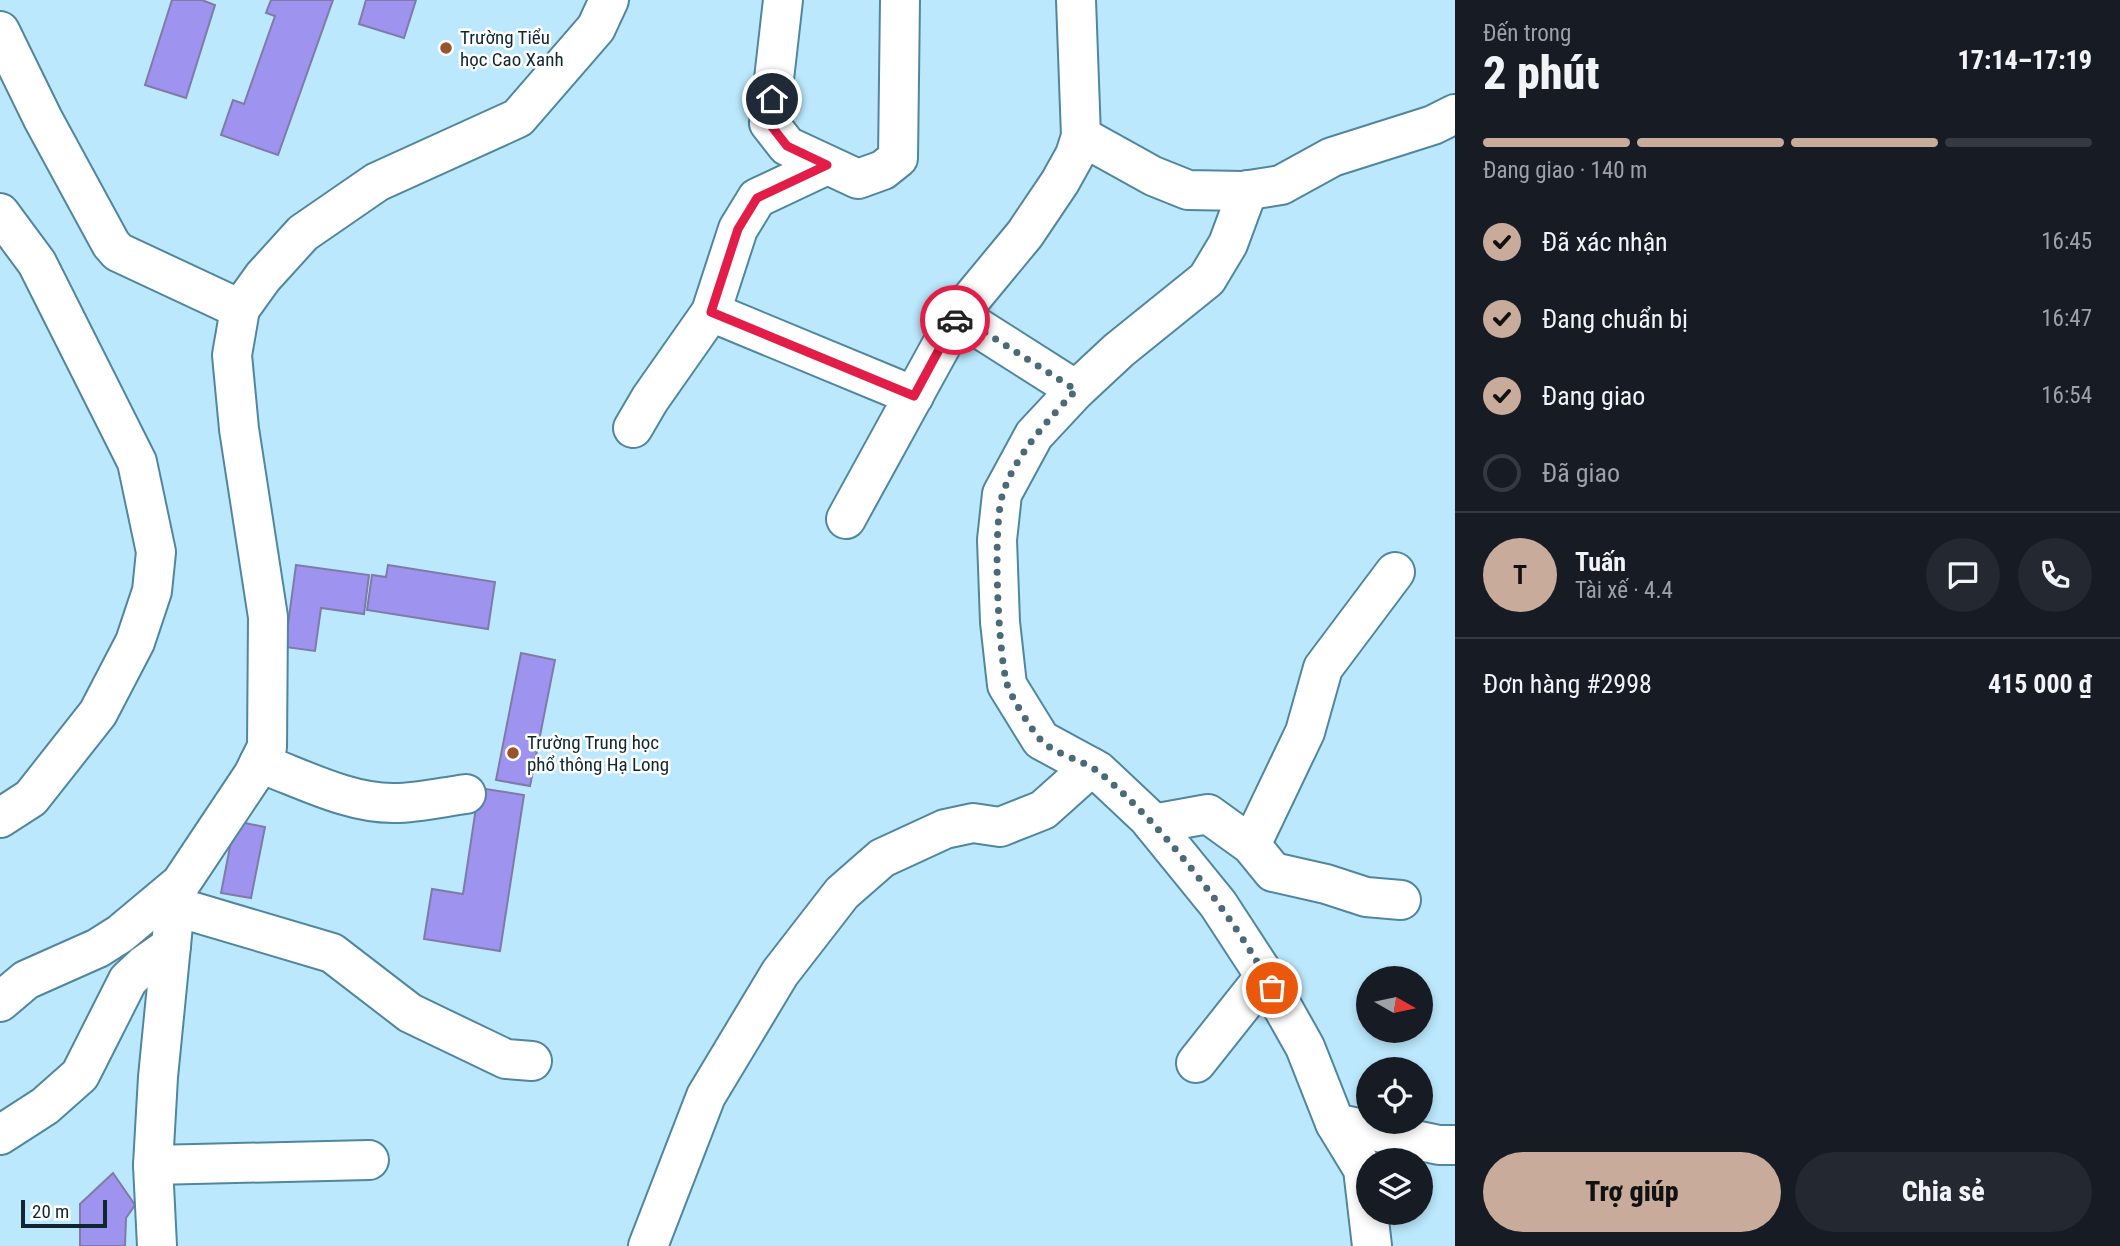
<!DOCTYPE html>
<html lang="vi">
<head>
<meta charset="utf-8">
<style>
  :root { --surface:#171b24; --page:#242831; --text:#f1f3f6; --muted:#9ea1a6; --line:#363941; --accent:#c9ab9b }
  body { margin:0; font-family:"Roboto Condensed",sans-serif; background:var(--page); color:var(--text); height:100vh; display:flex; flex-direction:column; font-size:26px; white-space:nowrap }
  * { box-sizing:border-box; margin:0 }
  p { font-size:23px; color:var(--muted) }
  .icon { flex:none; width:38px; height:38px; fill:none; stroke:currentColor; stroke-width:2; stroke-linecap:round; stroke-linejoin:round }
  .map { position:relative; flex:1; overflow:hidden }
  .details { display:flex; flex-direction:column; background:var(--surface); width:665px }
  .details>* { flex:none }
  .needle { width:46px; rotate:99deg }
  .fabs { position:absolute; left:1356px; top:966px; display:grid; gap:14px }
  .fabs a { display:grid; place-items:center; width:77px; height:77px; border-radius:50%; background:var(--surface); box-shadow:0 4px 10px #0003; font-size:35px }
  .scale { position:absolute; left:21px; bottom:18px; width:86px; box-sizing:border-box; padding-left:7px; border:4px solid #0f2630; border-top:0; font-size:19px; line-height:24px; white-space:nowrap; color:#0f2630; -webkit-text-stroke:5px #fff; paint-order:stroke }
  .pin { position:absolute; display:grid; place-items:center; width:60px; height:60px; color:#fff; margin:-30px; border:4px solid #fff; border-radius:50%; box-shadow:0 2px 7px #0007 }
  .courier { position:absolute; display:grid; place-items:center; width:70px; height:70px; margin:-35px; border:5px solid #e11d48; border-radius:50%; background:#fff; color:#222; box-shadow:0 2px 9px #0007 }
  .summary em { font-style:normal; font-weight:800 }
  .summary div { display:flex; flex-direction:column-reverse }
  .summary { display:flex; align-items:center; justify-content:space-between; height:119px; padding:0 28px }
  h1 { font-size:46px; font-weight:800; line-height:52px }
  .bar { display:grid; grid-template-columns:repeat(4,1fr); gap:10px 7px; align-content:center; height:84px; padding:0 28px }
  .bar i { height:9px; border-radius:5px; background:var(--line) }
  .bar .current { background:var(--accent) }
  .bar p { grid-column:span 4 }
  .line { display:flex; align-items:center; gap:18px; padding:0 28px; border-top:2px solid var(--line) }
  .line div { flex:1 }
  .round { display:grid; place-items:center; flex:none; width:74px; height:74px; border-radius:37px; background:var(--page) }
  ol { padding:0 28px; list-style:none }
  li { display:flex; align-items:center; gap:21px; height:77px }
  li p { margin-inline-start:auto }
  li .icon { padding:7px; border-radius:50%; background:var(--accent); color:#111; stroke-width:4 }
  li:last-child { color:var(--muted) }
  li i { width:38px; height:38px; border:4px solid var(--line); border-radius:50% }
  .button { display:flex; gap:14px; margin-top:auto; padding:14px 28px }
  .button a { flex:1; height:80px; border-radius:42px; background:var(--accent); color:#111; font-size:28px; font-weight:800; line-height:80px; text-align:center }
  .button a+a { background:var(--page); color:var(--text) }
  main { display:flex; flex:1; min-height:0 }
  .map>svg:first-child { display:block }
  .building { fill:#9e93ef; stroke:#7f7ba8; stroke-width:2 }
  .lines { fill:none; stroke-linecap:round; stroke-linejoin:round }
  .minor-casing { stroke:#50869e; stroke-width:42 }
  .minor { stroke:#fff; stroke-width:38 }
  .done { stroke:#4b6a77; stroke-width:7; stroke-dasharray:0 12.6 }
  .route { stroke:#e11d48; stroke-width:9 }
  .poi-dot { fill:#99532b; stroke:#fff; stroke-width:2.5 }
  .labels { text-anchor:middle; stroke-width:5; stroke-linejoin:round; paint-order:stroke }
  .poi-label { font-size:19px; fill:#0f2630; stroke:#fff; text-anchor:start }
</style>
</head>
<body>
<main>
<div class="map">
<svg width="1455" height="1246" viewBox="0 0 1455 1246">
  <rect width="100%" height="100%" fill="#bbe8fc"/>
  <g class="building">
    <path d="M172 0H202L215 5 186 98 145 85Z"/>
    <path d="M271 0H333L278 155 221 135 233 100 244 104 275 16 266 13Z"/>
    <path d="M366 0H416L404 38 359 24Z"/>
    <path d="M296 565 369 575 364 614 321 608 315 651 285 647Z"/>
    <path d="M388 565 495 582 488 629 367 610 372 575 386 577Z"/>
    <path d="M521 653 555 660 530 786 496 780Z"/>
    <path d="M479 788 524 795 500 951 424 939 432 889 463 894Z"/>
    <path d="M235 821 265 827 251 898 221 893Z"/>
    <path d="M113 1173 135 1205 126 1218 125 1246H80V1204Z"/>
  </g>
  <g class="lines">
    <g class="minor-casing">
      <g id="minor">
        <path d="M783 0 769 123 787 146 858 179 883 170 898 158 900 0"/>
        <path d="M0 31 43 119 111 244 118 252 240 309"/>
        <path d="M1081 136 1153 176 1188 190 1243 191 1281 185 1332 157 1433 125 1455 114"/>
        <path d="M1248 190 1228 244 1207 279 1119 350 1076 390 1034 435 1002 494 997 540 1000 622 1007 685 1041 740 1098 771 1148 818 1218 904 1265 976 1305 1047 1335 1123 1439 1145H1455"/>
        <path d="M0 213 37 263 137 462 156 552 152 591 135 642 98 713 31 798 0 818"/>
        <path d="M711 312 914 396"/>
        <path d="M958 315 1076 390"/>
        <path d="M633 428 650 399 711 312 738 229 757 198 827 165"/>
        <path d="M846 519 958 315 1025 234 1060 182 1075 155 1081 136 1076 0"/>
        <path d="M259 763C301 778 349 804 395 803 418 803 443 797 466 794"/>
        <path d="M1153 824 1208 814 1251 845 1273 872 1326 884 1366 897 1401 900"/>
        <path d="M1251 845 1305 732 1323 668 1395 572"/>
        <path d="M160 902 332 953 410 1013 506 1059 532 1061"/>
        <path d="M0 1002 26 980 98 948 120 934 181 883 253 775 267 747 268 617 239 429 232 355 240 309 263 277 303 233 377 182 518 118 596 28 609 0"/>
        <path d="M1196 1063 1265 976"/>
        <path d="M1335 1123 1363 1169 1372 1246"/>
        <path d="M0 1135 45 1106 80 1075 128 980 144 965 171 946"/>
        <path d="M153 1165 369 1160"/>
        <path d="M157 1246 153 1165 158 1077 175 905"/>
        <path d="M648 1246 706 1096 780 973 842 893 882 858 945 829 973 823 1000 827 1043 810 1091 767"/>
      </g>
    </g>
    <use href="#minor" class="minor"/>
  </g>
  <g class="lines">
    <path class="done" d="M955 320 958 315 1076 390C1049 419 1016 454 1003 493 992 524 998 652 1007 684 1011 697 1031 729 1040 739 1054 755 1083 759 1100 773 1161 823 1235 918 1272 988"/>
    <path class="route" d="M772 99 769 123 787 146 827 165 757 198 738 229 711 312 914 396 955 320"/>
  </g>
  <g class="poi-dot">
    <circle cx="446" cy="48" r="7"/>
    <circle cx="513" cy="753" r="7"/>
  </g>
  <g class="labels">
    <g class="poi-label">
      <text x="460" y="44">Trường Tiểu<tspan x="460" dy="22">học Cao Xanh</tspan></text>
      <text x="527" y="749">Trường Trung học<tspan x="527" dy="22">phổ thông Hạ Long</tspan></text>
    </g>
  </g>
</svg>
<div class="fabs">
<a><svg class="needle" viewBox="-14 -14 28 28"><path d="M0-13l5 13h-10z" fill="#e53935"/><path d="M0 13l5-13h-10z" fill="#9ea1a6"/></svg></a>
<a><svg class="icon" aria-label="locate" viewBox="0 0 24 24"><circle cx="12" cy="12" r="6"/><path d="M12 2v4M12 18v4M2 12h4M18 12h4"/></svg></a>
<a><svg class="icon" aria-label="layers" viewBox="0 0 24 24"><path d="M12 4l9 5-9 5-9-5zM3 14l9 5 9-5"/></svg></a>
</div>
<div class="scale">20 m</div>
<div class="pin" style="left:1272px;top:988px;background:#ea580c"><svg class="icon" aria-label="bag" viewBox="0 0 24 24"><path d="M5 8h14l-1 12H6zM9 8a3 3 0 0 1 6 0"/></svg></div>
<div class="pin" style="left:772px;top:99px;background:#1f2937"><svg class="icon" aria-label="home" viewBox="0 0 24 24"><path d="M3 11l9-7 9 7M6 9v11h12V9"/></svg></div>
<div class="courier" style="left:955px;top:320px"><svg class="icon" aria-label="car" viewBox="0 0 24 24"><path d="M5 17H2v-5l4-1 3-4h7l3 4 3 1v5h-3M9 17h6M6 11h13"/><circle cx="7" cy="17" r="2"/><circle cx="17" cy="17" r="2"/></svg></div>
</div>
<section class="details">
<div class="summary"><div><h1>2 phút</h1><p>Đến trong</p></div><em>17:14–17:19</em></div>
<div class="bar"><i class="current"></i><i class="current"></i><i class="current"></i><i></i><p>Đang giao · 140 m</p></div>
<ol>
<li><svg class="icon" aria-label="check" viewBox="0 0 24 24"><path d="M5 12l5 5 9-10"/></svg>Đã xác nhận<p>16:45</p></li>
<li><svg class="icon" aria-label="check" viewBox="0 0 24 24"><path d="M5 12l5 5 9-10"/></svg>Đang chuẩn bị<p>16:47</p></li>
<li><svg class="icon" aria-label="check" viewBox="0 0 24 24"><path d="M5 12l5 5 9-10"/></svg>Đang giao<p>16:54</p></li>
<li><i></i>Đã giao</li>
</ol>
<div class="line" style="height:126px"><b class="round" style="background:var(--accent);color:#111">T</b><div><b>Tuấn</b><p>Tài xế · 4.4</p></div><a class="round"><svg class="icon" aria-label="chat" viewBox="0 0 24 24"><path d="M4 5h16v11H9l-5 4z"/></svg></a><a class="round"><svg class="icon" aria-label="phone" viewBox="0 0 24 24"><path d="M5 4h4l2 5-3 2q2 4 5 5l2-3 5 2v4C11 20 4 13 5 4z"/></svg></a></div>
<div class="line" style="height:91px"><div>Đơn hàng #2998</div><b>415 000 ₫</b></div>
<div class="button"><a>Trợ giúp</a><a>Chia sẻ</a></div>
</section>
</main>
</body>
</html>
